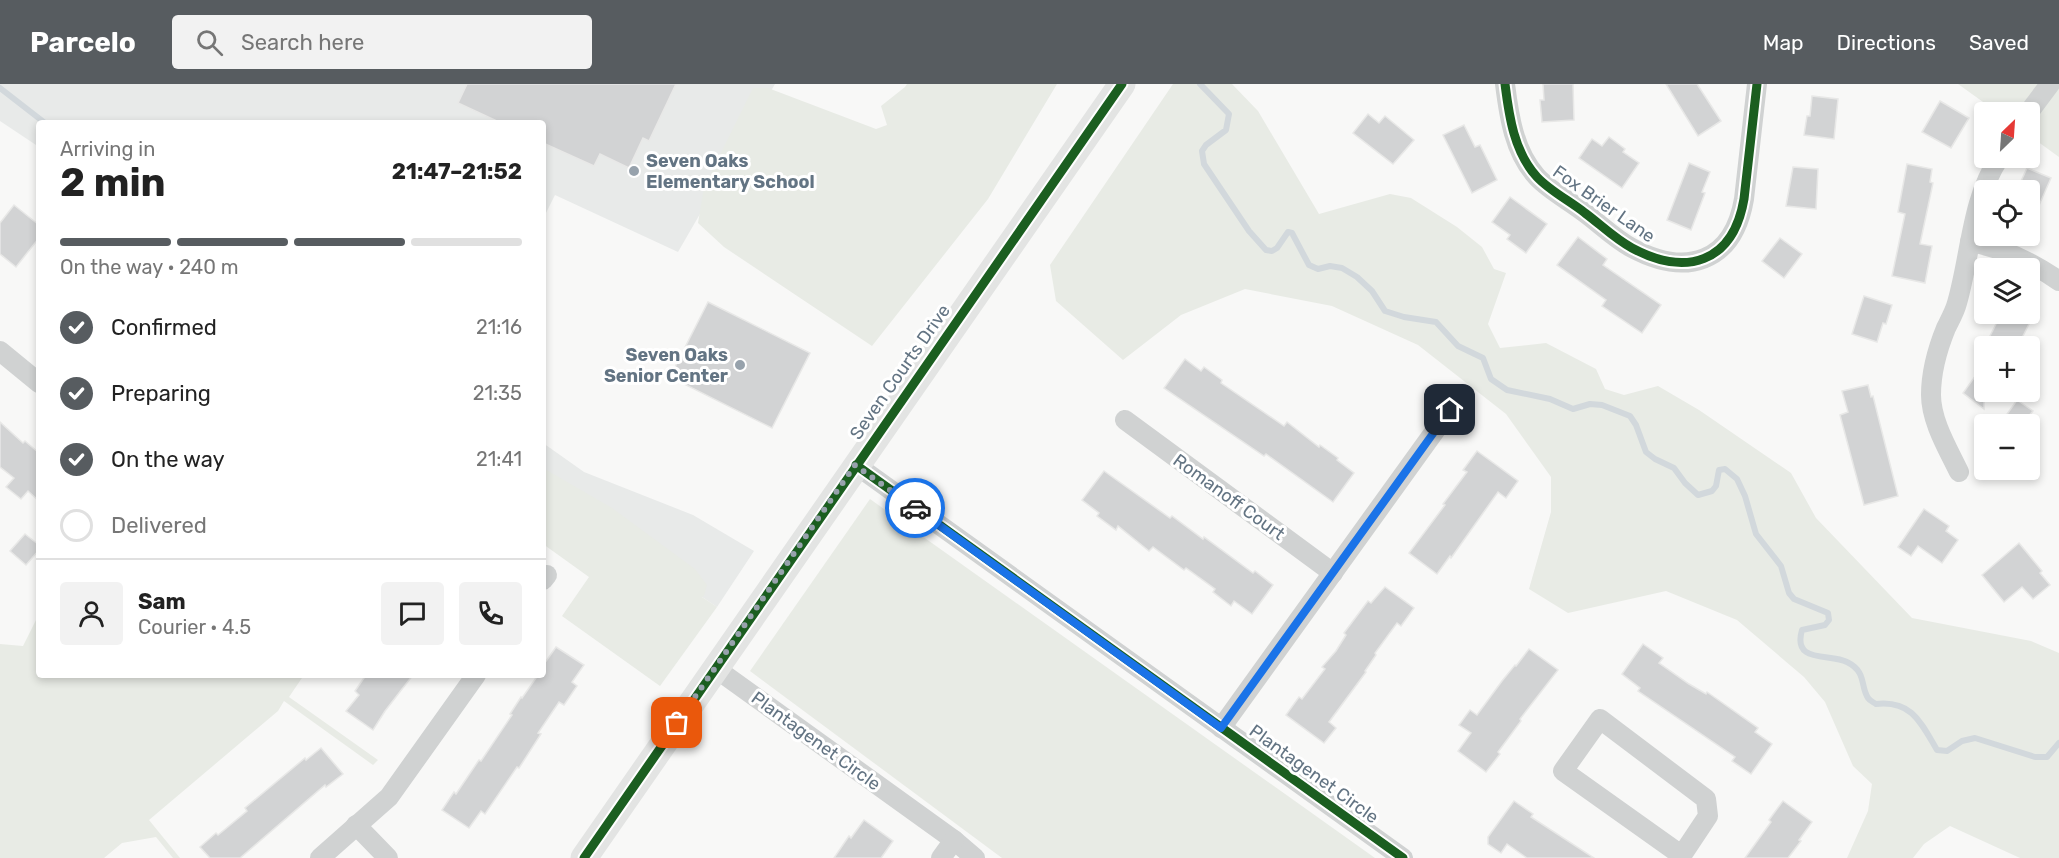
<!DOCTYPE html>
<html lang="en">
<head>
<meta charset="utf-8">
<style>
  :root { --surface:#fff; --page:#f2f2f2; --text:#222; --muted:#767676; --line:#e0e0e0; --accent:#575c60 }
  body { margin:0; font-family:Rubik,sans-serif; background:var(--page); color:var(--text); height:100vh; display:flex; flex-direction:column; font-size:22px; white-space:nowrap }
  * { box-sizing:border-box; margin:0 }
  p { font-size:20px; color:var(--muted) }
  .icon { flex:none; width:33px; height:33px; fill:none; stroke:currentColor; stroke-width:2; stroke-linecap:round; stroke-linejoin:round }
  .map { position:relative; flex:1; overflow:hidden }
  .panel { position:absolute; left:36px; top:36px; width:510px; height:558px; display:flex; flex-direction:column; background:var(--surface); border-radius:6px; box-shadow:0 3px 9px #0003 }
  .panel>* { flex:none }
  .needle { width:39px; rotate:25deg }
  .buttons { position:absolute; left:1974px; top:18px; display:grid; gap:12px }
  .buttons a { display:grid; place-items:center; width:66px; height:66px; border-radius:6px; background:var(--surface); box-shadow:0 3px 9px #0003; font-size:30px }
  .pin { position:absolute; display:grid; place-items:center; width:51px; height:51px; color:#fff; margin:-26px; border-radius:12px; box-shadow:0 3px 9px #0006 }
  .courier { position:absolute; display:grid; place-items:center; width:60px; height:60px; margin:-30px; border:4px solid #1a73e8; border-radius:50%; background:#fff; color:#222; box-shadow:0 2px 8px #0007 }
  .summary em { font-style:normal; font-weight:700 }
  .summary div { display:flex; flex-direction:column-reverse }
  .summary { display:flex; align-items:center; justify-content:space-between; height:102px; padding:0 24px }
  h1 { font-size:39px; font-weight:700; line-height:45px }
  .bar { display:grid; grid-template-columns:repeat(4,1fr); gap:9px 6px; align-content:center; height:72px; padding:0 24px }
  .bar i { height:8px; border-radius:4px; background:var(--line) }
  .bar .selected { background:var(--accent) }
  .bar p { grid-column:span 4 }
  .line { display:flex; align-items:center; gap:15px; padding:0 24px; border-top:2px solid var(--line) }
  .line div { flex:1 }
  .round { display:grid; place-items:center; flex:none; width:63px; height:63px; border-radius:6px; background:var(--page) }
  ol { padding:0 24px; list-style:none }
  li { display:flex; align-items:center; gap:18px; height:66px }
  li p { margin-inline-start:auto }
  li .icon { padding:6px; border-radius:50%; background:var(--accent); color:#fff; stroke-width:4 }
  li:last-child { color:var(--muted) }
  li i { width:33px; height:33px; border:3px solid var(--line); border-radius:50% }
  header { display:flex; align-items:center; gap:36px; box-sizing:border-box; height:84px; padding:0 30px; background:var(--accent); color:#fff }
  header strong { font-size:28px }
  nav { display:flex; gap:33px; margin-inline-start:auto; font-size:21px }
  .search { width:420px; height:54px; background:var(--page); display:flex; align-items:center; gap:15px; box-sizing:border-box; padding:0 21px; border-radius:6px; color:var(--muted); font-size:22px }
  .map>svg:first-child { display:block }
  .built { fill:#e8eae9 }
  .green { fill:#e8ebe5 }
  .lines { fill:none; stroke-linecap:round; stroke-linejoin:round }
  .stream { stroke:#d2d8dc; stroke-width:6 }
  .building { fill:#d2d3d4; stroke:#e8e8e7; stroke-width:1.5 }
  .street { stroke:#d0d2d2; stroke-width:20 }
  .secondary { stroke:#e3e4e3; stroke-width:27 }
  .cycleway-casing { stroke:#fff; stroke-width:13 }
  .cycleway { stroke:#1b5e20; stroke-width:9 }
  .done { stroke:#97a2ac; stroke-width:6; stroke-dasharray:0 10.8 }
  .route { stroke:#1a73e8; stroke-width:8 }
  .poi-dot { fill:#97a2ac; stroke:#fff; stroke-width:2 }
  .labels { text-anchor:middle; stroke-width:6; stroke-linejoin:round; paint-order:stroke }
  .poi-label { font-size:18px; font-weight:bold; fill:#637483; stroke:#fff; text-anchor:start }
  .street-label { font-size:18px; fill:#637483; stroke:#fff }
</style>
</head>
<body>
<header>
<strong>Parcelo</strong>
<div class="search"><svg class="icon" aria-label="search" viewBox="0 0 24 24"><circle cx="10" cy="10" r="6"/><path d="M15 15l6 6"/></svg>Search here</div>
<nav><a>Map</a><a>Directions</a><a>Saved</a></nav>
</header>
<div class="map">
<svg width="2059" height="774" viewBox="0 0 2059 774">
  <rect width="100%" height="100%" fill="#f8f8f7"/>
  <g class="built">
    <path d="M0 0H775L678 168 555 111 543 135V39H39V63L0 37Z"/>
    <path d="M543 359 584 388 693 431 754 467 717 523 543 405Z"/>
  </g>
  <g class="green">
    <path d="M907 0H1057L988 115 872 262 724 163 698 139 704 103 753 4H768L876 45 887 41 881 22 905 3Z"/>
    <path d="M1173 0H1232L1258 27 1319 130 1390 110 1411 114 1457 143 1482 163 1494 185 1506 189 1488 240 1500 264 1546 259 1596 285 1605 305 1624 311 1658 302 1699 326 1791 389 1816 434 1912 534 2031 557 2059 569V774H2020L1950 742 1924 760 1913 774H1847L1868 727 1872 700 1853 682 1825 618 1804 593 1737 536 1666 507 1568 529 1529 505 1551 428V393L1506 330 1418 261 1332 222 1245 205 1181 231 1123 276 1056 217 1050 181Z"/>
    <path d="M1958 0H2059V73L2030 52V28H1997Z"/>
    <path d="M543 384 612 424 695 485 707 501 704 512 702 513 717 523 660 602 562 532 589 493 543 460Z"/>
    <path d="M870 415 1375 774H1002L750 587Z"/>
    <path d="M39 530V591H304L289 613 378 676 373 681 284 617 278 627 149 736 180 774H173L156 753 122 759 104 774H0V560L23 562Z"/>
  </g>
  <g class="lines">
    <g class="stream">
      <path d="M1200 0 1229 30 1226 46 1206 61 1202 67 1204 80 1249 147 1266 166 1272 167 1277 164 1288 148 1292 149 1309 181 1318 185 1330 182 1342 184 1357 193 1372 207 1385 227 1404 233 1436 238 1458 262 1483 274 1491 295 1507 306 1550 315 1573 325 1590 320 1602 321 1630 332 1636 341 1646 368 1655 375 1674 384 1685 399 1698 411 1712 407 1716 402 1719 386 1725 385 1737 395 1745 412 1756 450 1781 482 1789 509 1794 515 1828 529 1829 536 1825 541 1802 546C1792 580 1830 569 1847 578 1867 588 1860 602 1868 614 1870 617 1873 618 1876 620 1912 616 1921 639 1937 666L1947 667 1962 657 1975 654 2035 673H2047L2059 659"/>
      <path d="M0 4 45 39"/>
    </g>
  </g>
  <g class="building">
    <path d="M467 0H676L649 57 643 54 629 84 600 70 594 82 543 59V39H501L458 19Z"/>
    <path d="M1543 0H1573L1574 36 1542 38 1540 16H1544Z"/>
    <path d="M1666 0H1697L1721 37 1698 52Z"/>
    <path d="M1812 12 1838 15 1834 55 1804 51 1807 32H1810Z"/>
    <path d="M1940 17 1969 34 1951 64 1922 48Z"/>
    <path d="M1368 30 1379 39 1385 32 1414 56 1393 80 1353 49Z"/>
    <path d="M1464 41 1475 63 1480 61 1497 96 1472 109 1443 51Z"/>
    <path d="M1609 53 1625 65 1623 68 1639 79 1622 104 1579 74 1592 55 1602 62Z"/>
    <path d="M1689 79 1710 88 1702 108 1705 109 1691 146 1667 136Z"/>
    <path d="M1907 80 1932 85 1930 98 1933 99 1920 160 1932 162 1925 199 1892 192 1905 130 1898 128Z"/>
    <path d="M1793 83 1818 85 1816 125 1786 122Z"/>
    <path d="M2027 84 2051 94 2030 142V106H2017Z"/>
    <path d="M1510 113 1547 140 1526 169 1507 155 1510 151 1492 138Z"/>
    <path d="M14 121 39 141V154L16 183 0 170V139Z"/>
    <path d="M1578 153 1607 175 1603 181 1661 221 1642 249 1602 222 1606 216 1557 181Z"/>
    <path d="M1780 154 1802 170 1784 194 1762 177Z"/>
    <path d="M1864 212 1892 221 1886 240 1883 239 1877 258 1852 250Z"/>
    <path d="M708 218 810 269 772 344 670 293Z"/>
    <path d="M2001 230H2034L2018 262H1996L1987 258Z"/>
    <path d="M1185 275 1201 287 1204 283 1222 296 1221 299 1284 342 1287 338 1319 363 1320 361 1338 374 1337 376 1354 389 1333 418 1266 370 1264 372 1164 304Z"/>
    <path d="M1984 280V325L1963 309Z"/>
    <path d="M1868 301 1871 313 1873 312 1898 412 1864 421 1840 331 1848 328 1842 307Z"/>
    <path d="M2017 316 2033 327 2022 340H2000Z"/>
    <path d="M0 338 23 359 25 357 39 369V417L28 407 21 415 6 403 14 394 0 383Z"/>
    <path d="M1477 367 1518 397 1506 414 1498 408 1451 474 1450 472 1437 490 1409 469 1445 421 1443 420 1467 388 1463 386Z"/>
    <path d="M1104 387 1170 434 1172 432 1203 455 1204 453 1253 489 1255 487 1273 501 1252 530 1234 517 1231 522 1213 508 1215 505 1186 484 1184 486 1153 463 1149 467 1118 442 1116 446 1097 432 1099 429 1082 416Z"/>
    <path d="M1924 425 1949 442 1946 447 1958 456 1942 479 1918 462 1911 472 1898 463Z"/>
    <path d="M25 450 39 461V466L26 481 10 467Z"/>
    <path d="M2019 459 2042 487 2040 489 2050 501 2033 515 2022 503 2004 518 1982 491Z"/>
    <path d="M1385 503 1414 524 1401 542 1397 539 1375 569 1376 571 1365 587 1366 588 1329 638 1336 644 1324 659 1286 631 1299 613 1302 615 1325 585 1322 583 1336 567 1346 551 1344 549 1368 517 1371 519Z"/>
    <path d="M1643 560 1663 574 1659 579 1689 600 1706 610 1707 608 1758 644 1755 648 1772 660 1751 690 1732 677 1735 673 1638 607 1640 604 1622 590Z"/>
    <path d="M556 563 584 581 572 598 577 602 564 621 559 618 538 649 541 650 519 684 517 683 485 730 481 727 469 744 442 726 454 708 456 710 479 676 481 677 512 631 510 630 521 613 522 614 538 591H543L544 580Z"/>
    <path d="M1529 565 1558 586 1520 635 1521 637 1498 668 1500 670 1486 688 1458 667 1471 649 1459 641 1470 626 1477 631 1502 597 1515 581 1516 582Z"/>
    <path d="M366 591H413L385 627 373 646 346 627 359 611 355 607Z"/>
    <path d="M321 664 343 690 326 703 325 701 240 774H210L200 763 216 749 218 751 247 727 245 724 305 674 306 676Z"/>
    <path d="M1514 717 1533 730 1531 733 1594 774H1527L1507 760 1501 769 1488 760V753Z"/>
    <path d="M1783 717 1812 738 1799 756 1801 757 1788 774H1745L1771 738 1769 736Z"/>
    <path d="M864 736 893 757 881 774H834L849 752 851 754Z"/>
  </g>
  <g class="lines">
    <g class="street">
      <path d="M1505 0C1509 32 1514 68 1537 93 1550 107 1570 117 1585 129 1600 140 1615 155 1632 164 1686 193 1733 179 1744 115L1757 0"/>
      <path d="M2029 28 2050 0"/>
      <path d="M1970 158C2003 164 2032 178 2059 197"/>
      <path d="M0 267 39 299"/>
      <path d="M1125 336 1333 489"/>
      <path d="M856 381 1403 774"/>
      <path d="M1959 388C1948 365 1931 337 1931 311 1931 287 1937 266 1946 244 1950 236 1955 227 1957 219 1971 170 1971 117 1999 74"/>
      <path d="M543 496 547 491"/>
      <path d="M715 584 954 756 975 774"/>
      <path d="M1221 644 1450 326"/>
      <path d="M356 741 388 774"/>
      <path d="M320 774 389 713 476 591"/>
      <path d="M941 774 954 756"/>
      <path d="M1680 774 1708 732 1706 715 1600 635 1563 687 1681 771"/>
    </g>
    <path class="secondary" d="M584 774 1122 0"/>
    <g class="cycleway-casing">
      <g id="cycleway">
        <path d="M1505 0C1509 32 1514 68 1537 93 1550 107 1570 117 1585 129 1600 140 1615 155 1632 164 1686 193 1733 179 1744 115L1757 0"/>
        <path d="M856 381 1403 774"/>
        <path d="M584 774 1122 0"/>
      </g>
    </g>
    <use href="#cycleway" class="cycleway"/>
  </g>
  <g class="lines">
    <path class="done" d="M677 639 855 381 915 424"/>
    <path class="route" d="M915 424 1221 644 1450 326"/>
  </g>
  <g class="poi-dot">
    <circle cx="634" cy="87" r="6"/>
    <circle cx="740" cy="281" r="6"/>
  </g>
  <g class="labels">
    <g class="poi-label">
      <text x="646" y="83">Seven Oaks<tspan x="646" dy="21">Elementary School</tspan></text>
      <text x="728" y="277" text-anchor="end">Seven Oaks<tspan x="728" dy="21">Senior Center</tspan></text>
    </g>
    <g class="street-label">
      <text transform="translate(1604 120) rotate(35)" y="6">Fox Brier Lane</text>
      <text transform="translate(900 288) rotate(-55)" y="6">Seven Courts Drive</text>
      <text transform="translate(1229 413) rotate(36)" y="6">Romanoff Court</text>
      <text transform="translate(816 657) rotate(36)" y="6">Plantagenet Circle</text>
      <text transform="translate(1314 690) rotate(36)" y="6">Plantagenet Circle</text>
    </g>
  </g>
</svg>
<div class="buttons">
<a><svg class="needle" viewBox="-14 -14 28 28"><path d="M0-13l5 13h-10z" fill="#e53935"/><path d="M0 13l5-13h-10z" fill="#767676"/></svg></a>
<a><svg class="icon" aria-label="locate" viewBox="0 0 24 24"><circle cx="12" cy="12" r="6"/><path d="M12 2v4M12 18v4M2 12h4M18 12h4"/></svg></a>
<a><svg class="icon" aria-label="layers" viewBox="0 0 24 24"><path d="M12 4l9 5-9 5-9-5zM3 14l9 5 9-5"/></svg></a>
<a>+</a>
<a>−</a>
</div>
<div class="pin" style="left:677px;top:639px;background:#ea580c"><svg class="icon" aria-label="bag" viewBox="0 0 24 24"><path d="M5 8h14l-1 12H6zM9 8a3 3 0 0 1 6 0"/></svg></div>
<div class="pin" style="left:1450px;top:326px;background:#1f2937"><svg class="icon" aria-label="home" viewBox="0 0 24 24"><path d="M3 11l9-7 9 7M6 9v11h12V9"/></svg></div>
<div class="courier" style="left:915px;top:424px"><svg class="icon" aria-label="car" viewBox="0 0 24 24"><path d="M5 17H2v-5l4-1 3-4h7l3 4 3 1v5h-3M9 17h6M6 11h13"/><circle cx="7" cy="17" r="2"/><circle cx="17" cy="17" r="2"/></svg></div>
<section class="panel">
<div class="summary"><div><h1>2 min</h1><p>Arriving in</p></div><em>21:47–21:52</em></div>
<div class="bar"><i class="selected"></i><i class="selected"></i><i class="selected"></i><i></i><p>On the way · 240 m</p></div>
<ol>
<li><svg class="icon" aria-label="check" viewBox="0 0 24 24"><path d="M5 12l5 5 9-10"/></svg>Confirmed<p>21:16</p></li>
<li><svg class="icon" aria-label="check" viewBox="0 0 24 24"><path d="M5 12l5 5 9-10"/></svg>Preparing<p>21:35</p></li>
<li><svg class="icon" aria-label="check" viewBox="0 0 24 24"><path d="M5 12l5 5 9-10"/></svg>On the way<p>21:41</p></li>
<li><i></i>Delivered</li>
</ol>
<div class="line" style="height:108px"><a class="round"><svg class="icon" aria-label="person" viewBox="0 0 24 24"><circle cx="12" cy="8" r="4"/><path d="M4 21q1-7 8-7t8 7"/></svg></a><div><b>Sam</b><p>Courier · 4.5</p></div><a class="round"><svg class="icon" aria-label="chat" viewBox="0 0 24 24"><path d="M4 5h16v11H9l-5 4z"/></svg></a><a class="round"><svg class="icon" aria-label="phone" viewBox="0 0 24 24"><path d="M5 4h4l2 5-3 2q2 4 5 5l2-3 5 2v4C11 20 4 13 5 4z"/></svg></a></div>
</section>
</div>
</body>
</html>
